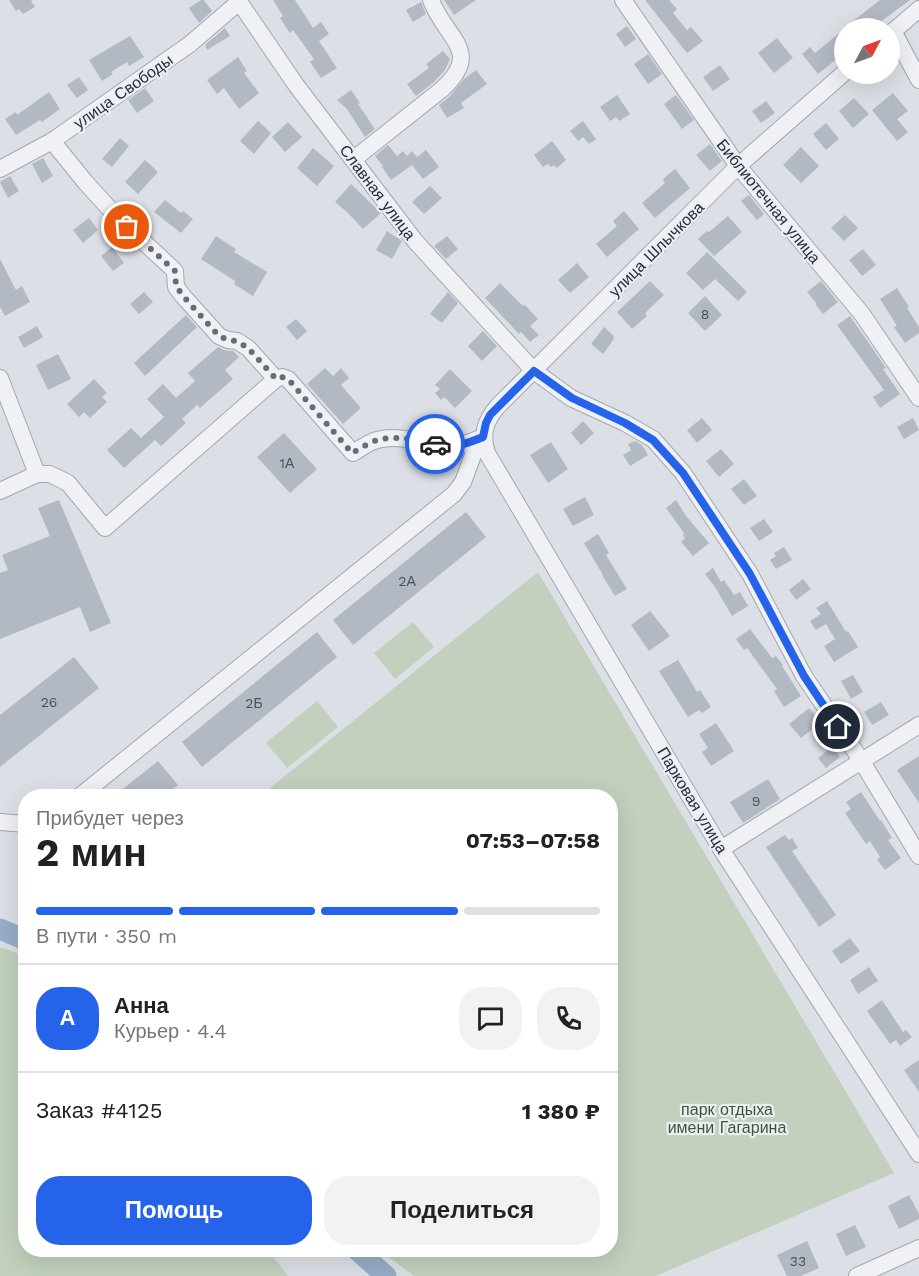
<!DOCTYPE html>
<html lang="ru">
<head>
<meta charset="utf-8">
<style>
  :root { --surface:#fff; --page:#f2f2f2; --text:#222; --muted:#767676; --line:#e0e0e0; --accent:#2563eb }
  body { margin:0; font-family:"Work Sans",sans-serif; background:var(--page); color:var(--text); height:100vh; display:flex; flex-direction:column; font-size:22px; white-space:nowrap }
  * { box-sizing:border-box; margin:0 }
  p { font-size:20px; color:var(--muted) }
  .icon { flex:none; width:33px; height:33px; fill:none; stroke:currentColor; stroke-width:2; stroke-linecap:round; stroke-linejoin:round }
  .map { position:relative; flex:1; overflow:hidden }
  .sheet { position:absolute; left:18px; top:789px; width:600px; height:468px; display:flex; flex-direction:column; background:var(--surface); border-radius:24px; box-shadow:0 6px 24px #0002 }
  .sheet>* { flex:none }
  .needle { width:39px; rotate:49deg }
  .controls { position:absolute; left:834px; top:18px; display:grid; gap:12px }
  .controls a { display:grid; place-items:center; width:66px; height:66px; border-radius:50%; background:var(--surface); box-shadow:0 6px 24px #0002; font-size:30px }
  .pin { position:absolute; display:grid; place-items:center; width:51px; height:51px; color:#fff; margin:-26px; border:3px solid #fff; border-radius:50%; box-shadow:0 2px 6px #0007 }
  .courier { position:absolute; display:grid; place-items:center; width:60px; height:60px; margin:-30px; border:4px solid #2563eb; border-radius:50%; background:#fff; color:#222; box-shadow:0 2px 8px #0007 }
  .summary em { font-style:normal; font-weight:700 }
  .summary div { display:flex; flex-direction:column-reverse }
  .summary { display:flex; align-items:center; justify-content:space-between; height:102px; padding:0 18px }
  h1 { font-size:39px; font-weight:700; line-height:45px }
  .bar { display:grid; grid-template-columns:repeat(4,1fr); gap:9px 6px; align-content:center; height:72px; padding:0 18px }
  .bar i { height:8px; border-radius:4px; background:var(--line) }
  .bar .current { background:var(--accent) }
  .bar p { grid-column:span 4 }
  .line { display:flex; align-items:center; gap:15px; padding:0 18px; border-top:2px solid var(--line) }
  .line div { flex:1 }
  .round { display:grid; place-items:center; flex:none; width:63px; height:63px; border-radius:24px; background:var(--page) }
  .action { display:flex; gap:12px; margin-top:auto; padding:12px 18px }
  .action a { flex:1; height:69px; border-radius:24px; background:var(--accent); color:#fff; font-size:24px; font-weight:700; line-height:69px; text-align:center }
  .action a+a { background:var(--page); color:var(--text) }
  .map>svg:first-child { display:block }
  .green { fill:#c2d0bd }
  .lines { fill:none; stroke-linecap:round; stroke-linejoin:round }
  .river { stroke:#97adc6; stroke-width:21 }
  .building { fill:#b3b9c3 }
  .minor-casing { stroke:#a2a7b0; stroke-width:18 }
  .minor { stroke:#eff1f5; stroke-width:16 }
  .done { stroke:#666c78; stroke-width:6; stroke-dasharray:0 10.8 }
  .route { stroke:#2563eb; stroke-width:8 }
  .labels { text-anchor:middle; stroke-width:4.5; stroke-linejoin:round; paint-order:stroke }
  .number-label { font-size:14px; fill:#49515e }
  .street-label { font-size:16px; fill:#262e3c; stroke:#ebeff4 }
  .park-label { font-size:16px; fill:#3a5734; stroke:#ebeff4 }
</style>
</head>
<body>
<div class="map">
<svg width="919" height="1276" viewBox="0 0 919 1276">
  <rect width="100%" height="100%" fill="#dce0e6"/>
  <g class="green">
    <path d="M538 572 894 1173 656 1276H414L379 1250H610V796H260Z"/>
    <path d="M413 622 434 647 395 679 374 653Z"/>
    <path d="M317 701 338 727 287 768 266 743Z"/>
    <path d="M0 947 25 956 26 1250H268L288 1276H0Z"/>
  </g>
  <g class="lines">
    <g class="river">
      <path d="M0 929 26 940"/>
      <path d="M357 1250 386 1276"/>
    </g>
  </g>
  <g class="building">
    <path d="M9 0H33L31 1 35 7 23 14 19 9 16 11Z"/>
    <path d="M201 0H204L212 11 199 23 189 8Z"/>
    <path d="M273 0H295L313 28 321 22 329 34 319 41 337 68 321 78 310 62 314 59 293 30 290 33 280 18 283 16Z"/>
    <path d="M444 0H476L454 15Z"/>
    <path d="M645 0H669L677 9 673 13 687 30 691 27 703 41 687 53Z"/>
    <path d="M880 0H910L872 28H844Z"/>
    <path d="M421 2 426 14 413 22 406 10Z"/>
    <path d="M627 26 636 39 625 47 616 34Z"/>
    <path d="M225 28 230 36 207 50 205 45Z"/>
    <path d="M844 29V53L818 74 802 54 810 47 815 53Z"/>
    <path d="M130 36 144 57 129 66 127 62 111 72 113 74 102 81 89 60Z"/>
    <path d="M777 38 793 58 774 73 758 53Z"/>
    <path d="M443 51 450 59 445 70 434 82 416 96 407 84 429 68 426 64Z"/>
    <path d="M648 54 662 74 648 84 634 64Z"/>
    <path d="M238 57 247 71 244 73 259 93 239 109 224 88 217 94 207 80Z"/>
    <path d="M720 65 730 79 713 91 703 77Z"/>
    <path d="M476 70 487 84 461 103 464 108 447 118 439 105 449 97 464 79Z"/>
    <path d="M79 77 88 90 77 98 67 85Z"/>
    <path d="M145 88 154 101 137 113 128 100Z"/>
    <path d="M351 90 360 103 358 104 375 129 365 137 347 109 337 100Z"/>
    <path d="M49 92 60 109 42 122 40 120 16 135 5 119 16 112 17 115Z"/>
    <path d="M893 93 908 111 897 119 908 132 897 141 872 110Z"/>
    <path d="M617 95 630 114 619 121 616 117 610 121 600 107Z"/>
    <path d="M676 95 694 120 682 129 664 104Z"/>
    <path d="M854 98 869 114 853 128 839 111Z"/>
    <path d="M766 101 775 113 761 123 752 111Z"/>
    <path d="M258 121 271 133 254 154 240 141Z"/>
    <path d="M583 121 596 139 589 144 583 137 578 141 570 131Z"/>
    <path d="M288 122 302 137 285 152 272 137Z"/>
    <path d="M826 123 839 139 826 150 813 134Z"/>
    <path d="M120 138 129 146 112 167 102 159Z"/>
    <path d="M552 141 566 160 557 168 554 165 551 167 548 164 543 167 534 155Z"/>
    <path d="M710 144 722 161 710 171 696 155Z"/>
    <path d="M388 145 397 156 403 151 407 156 412 151 417 157 426 150 439 167 423 179 412 165 391 180 382 167 383 166 375 156Z"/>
    <path d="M801 147 819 166 801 183 783 165Z"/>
    <path d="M313 148 334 166 317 186 297 168Z"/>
    <path d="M43 158 53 176 42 183 32 164Z"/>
    <path d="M145 160 158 172 138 194 125 182Z"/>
    <path d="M675 169 690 188 655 218 642 203 665 183 663 179Z"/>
    <path d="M10 176 19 191 8 198 0 182Z"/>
    <path d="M351 184 381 213 363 229 347 212 335 202Z"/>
    <path d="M430 186 442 198 424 214 412 202Z"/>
    <path d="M749 195 764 214 757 220 741 201Z"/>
    <path d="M165 200 181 213 183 211 193 219 181 233 154 212Z"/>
    <path d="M624 211 639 229 607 257 596 244 617 226 613 221Z"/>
    <path d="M845 215 858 228 844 241 831 228Z"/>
    <path d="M728 216 742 232 714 256 698 239 707 231 709 232Z"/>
    <path d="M89 218 98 230 83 243 73 230Z"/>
    <path d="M387 231 402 241 392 259 376 250Z"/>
    <path d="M216 236 236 249 234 252 267 272 253 296 234 284 235 281 201 259Z"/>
    <path d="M447 236 458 249 446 259 434 246Z"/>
    <path d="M112 247 124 263 113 271 101 256Z"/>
    <path d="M863 249 876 265 862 276 849 260Z"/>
    <path d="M707 252 747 292 738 301 715 279 703 290 686 273Z"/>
    <path d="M0 259 16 290 22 286 30 302 5 316 0 307Z"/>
    <path d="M577 263 589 277 570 293 558 280Z"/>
    <path d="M650 281 664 295 645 313 647 316 632 329 617 312Z"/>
    <path d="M821 281 838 302 823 314 816 305 817 304 807 292Z"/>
    <path d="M500 283 523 306 525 305 538 319 530 326 539 335 530 342 521 332 519 334 485 298Z"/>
    <path d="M897 288 909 307 907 308 919 327V333L905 343 894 327 897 326 880 299Z"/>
    <path d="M144 292 153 302 139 314 130 304Z"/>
    <path d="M448 292 458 303 442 323 430 314Z"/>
    <path d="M705 296 722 315 705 331 688 313Z"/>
    <path d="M186 315 197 327 145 376 134 363Z"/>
    <path d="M850 316 886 368 883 369 900 394 880 408 873 397 884 390 837 325Z"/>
    <path d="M296 319 307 331 297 340 286 327Z"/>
    <path d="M37 326 43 337 24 348 18 337Z"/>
    <path d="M604 327 614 336 613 338 614 339 603 354 591 344Z"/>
    <path d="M483 331 497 346 482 361 468 346Z"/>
    <path d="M218 347 224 350 233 351 239 357 225 370 233 379 200 408 197 405 182 419 186 423 161 446 155 440 124 468 107 450 131 428 141 438 164 417 147 399 163 384 176 398 195 381 188 373Z"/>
    <path d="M58 354 71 379 48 390 36 365Z"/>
    <path d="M325 368 333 376 341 368 349 378 341 385 361 408 343 424 307 384Z"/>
    <path d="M450 369 472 391 455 408 444 397 441 400 435 393 440 389 435 385Z"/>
    <path d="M94 379 107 393 102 397 107 402 90 418 84 412 79 417 67 404Z"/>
    <path d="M702 418 712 430 697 443 687 430Z"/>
    <path d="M913 418 919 430 904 439 897 427Z"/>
    <path d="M583 421 594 433 581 445 571 433Z"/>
    <path d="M284 433 317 469 290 493 257 457Z"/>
    <path d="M635 441 642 445 648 455 630 466 623 455 631 450 628 444Z"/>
    <path d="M551 442 568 469 548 483 530 455Z"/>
    <path d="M721 449 734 464 719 477 706 461Z"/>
    <path d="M744 479 757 496 744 505 731 489Z"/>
    <path d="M585 497 594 515 573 526 563 509Z"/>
    <path d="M59 500 111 623 90 632 80 607 0 639V573L8 570 2 555 50 536 38 508Z"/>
    <path d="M676 500 686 516 709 543 693 556 681 542 685 538 683 535 684 533 666 508Z"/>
    <path d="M466 512 486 537 353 645 333 620Z"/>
    <path d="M764 519 773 532 759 541 750 528Z"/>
    <path d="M598 534 609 553 606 555 627 589 615 596 602 575H603L584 543Z"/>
    <path d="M784 547 792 560 776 569 770 560 776 556 774 553Z"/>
    <path d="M713 568 721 582 724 580 734 595 740 592 748 606 732 616 715 587 705 574Z"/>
    <path d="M803 579 811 589 796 600 789 590Z"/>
    <path d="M827 601 846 632 848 631 858 647 834 662 824 646 835 639 826 624 816 630 810 621 821 614 816 608Z"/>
    <path d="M650 611 670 636 649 651 631 625Z"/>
    <path d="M750 629 772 658 776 656 783 665 782 666 801 696 784 707 774 691 777 689 747 648 744 650 736 639Z"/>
    <path d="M317 632 337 657 202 767 182 742Z"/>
    <path d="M74 657 99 688 0 767V715Z"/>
    <path d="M678 660 697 692 700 690 711 707 702 713 699 710 688 717 659 671Z"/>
    <path d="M853 675 863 692 851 699 841 681Z"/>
    <path d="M881 702 889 715 872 725 864 712Z"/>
    <path d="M809 708 821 722 801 738 789 724Z"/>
    <path d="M716 723 734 751 711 766 702 752 708 748 699 734Z"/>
    <path d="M832 747 840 757 826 768 818 758Z"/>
    <path d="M919 756V803L897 770Z"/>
    <path d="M158 761 178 785 165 796H114Z"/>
    <path d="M768 779 780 799 743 823 730 802Z"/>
    <path d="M861 792 880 821 881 820 892 838 888 840 901 858 885 870 877 860 880 857 870 841 866 844 845 813 851 809 846 802Z"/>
    <path d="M785 835 789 840 792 838 798 848 792 851 836 915 819 927 766 847Z"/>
    <path d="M850 938 860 951 841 964 832 951Z"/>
    <path d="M869 967 878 981 858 994 850 980Z"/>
    <path d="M882 1000 903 1032 906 1030 912 1037 900 1046 896 1040 890 1044 867 1011Z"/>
    <path d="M919 1060V1092L904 1070Z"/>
    <path d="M909 1195 919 1214V1219L899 1229 888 1206Z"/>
    <path d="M855 1225 866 1247 846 1256 836 1234Z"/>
    <path d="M807 1241 819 1268 801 1276H787L777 1255Z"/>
  </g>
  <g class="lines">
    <g class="minor-casing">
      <g id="minor">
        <path d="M238 0 296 85 415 241 534 371 571 398 625 423 653 439 683 473 750 574 804 676 861 760 919 856"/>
        <path d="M623 0 738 166 862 314 919 398"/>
        <path d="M893 31 919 80"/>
        <path d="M890 34 919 9"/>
        <path d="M844 73 738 166 498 406C485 421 481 434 487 453L721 849 919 1154"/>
        <path d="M52 141 86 183 117 217 175 271 176 287 183 296 219 336 228 340 237 341 248 348 276 379"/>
        <path d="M354 159 441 90C484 51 446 40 431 0"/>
        <path d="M0 169 52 141 190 44 239 2"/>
        <path d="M0 378 37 474H50L68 483 105 528 276 379 282 377 288 379 353 453C360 449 369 442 377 440 405 433 427 447 452 446 463 446 473 441 483 437"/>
        <path d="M0 491 37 474"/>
        <path d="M80 796 454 494 463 482 473 455 483 437"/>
        <path d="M0 822 26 824"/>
        <path d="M721 849 919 725"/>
        <path d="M857 1276 919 1248"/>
      </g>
    </g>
    <use href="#minor" class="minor"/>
  </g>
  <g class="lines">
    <path class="done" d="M127 227 175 271 176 286 183 296 219 336 228 340 237 341 248 348 276 379 282 377 288 379 352 453C360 449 369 442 378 440 397 435 416 440 435 444"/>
    <path class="route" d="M435 444C453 449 466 444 483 437L486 423 490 415 534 371 572 398 625 423 653 440 683 473 750 574 804 676 838 727"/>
  </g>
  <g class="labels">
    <g class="number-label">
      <text x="705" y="319">8</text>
      <text x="287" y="468">1А</text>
      <text x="407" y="586">2А</text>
      <text x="49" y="707">26</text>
      <text x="254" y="708">2Б</text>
      <text x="756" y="806">9</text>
      <text x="798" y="1266">33</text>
    </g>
    <g class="street-label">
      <text transform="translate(123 91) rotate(-35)" y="6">улица Свободы</text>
      <text transform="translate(378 192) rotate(53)" y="6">Славная улица</text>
      <text transform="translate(769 201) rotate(51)" y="6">Библиотечная улица</text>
      <text transform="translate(656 249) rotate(-45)" y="6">улица Шлычкова</text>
      <text transform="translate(693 800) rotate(59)" y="6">Парковая улица</text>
    </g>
    <g class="park-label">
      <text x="727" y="1115">парк отдыха<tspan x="727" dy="18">имени Гагарина</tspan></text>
    </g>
  </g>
</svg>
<div class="controls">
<a><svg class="needle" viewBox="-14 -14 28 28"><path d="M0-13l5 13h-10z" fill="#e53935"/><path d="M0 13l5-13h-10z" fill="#767676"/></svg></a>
</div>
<div class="pin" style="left:127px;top:227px;background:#ea580c"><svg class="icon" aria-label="bag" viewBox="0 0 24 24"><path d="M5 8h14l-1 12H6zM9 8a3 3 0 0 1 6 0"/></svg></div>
<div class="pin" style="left:838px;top:727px;background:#1f2937"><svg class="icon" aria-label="home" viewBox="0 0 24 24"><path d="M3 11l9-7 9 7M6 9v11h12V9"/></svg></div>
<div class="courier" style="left:435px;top:444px"><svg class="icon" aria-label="car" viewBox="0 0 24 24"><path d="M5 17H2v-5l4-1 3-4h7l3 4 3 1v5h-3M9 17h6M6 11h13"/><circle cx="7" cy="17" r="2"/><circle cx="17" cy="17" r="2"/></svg></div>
<section class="sheet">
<div class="summary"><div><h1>2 мин</h1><p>Прибудет через</p></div><em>07:53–07:58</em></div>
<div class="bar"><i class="current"></i><i class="current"></i><i class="current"></i><i></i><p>В пути · 350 m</p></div>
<div class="line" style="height:108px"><b class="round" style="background:var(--accent);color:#fff">А</b><div><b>Анна</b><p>Курьер · 4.4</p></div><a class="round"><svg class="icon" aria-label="chat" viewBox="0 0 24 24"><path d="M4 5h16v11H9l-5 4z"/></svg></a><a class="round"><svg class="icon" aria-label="phone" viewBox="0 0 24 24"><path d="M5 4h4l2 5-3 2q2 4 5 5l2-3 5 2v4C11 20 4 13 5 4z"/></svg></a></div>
<div class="line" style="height:78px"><div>Заказ #4125</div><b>1 380 ₽</b></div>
<div class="action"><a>Помощь</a><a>Поделиться</a></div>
</section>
</div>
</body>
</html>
